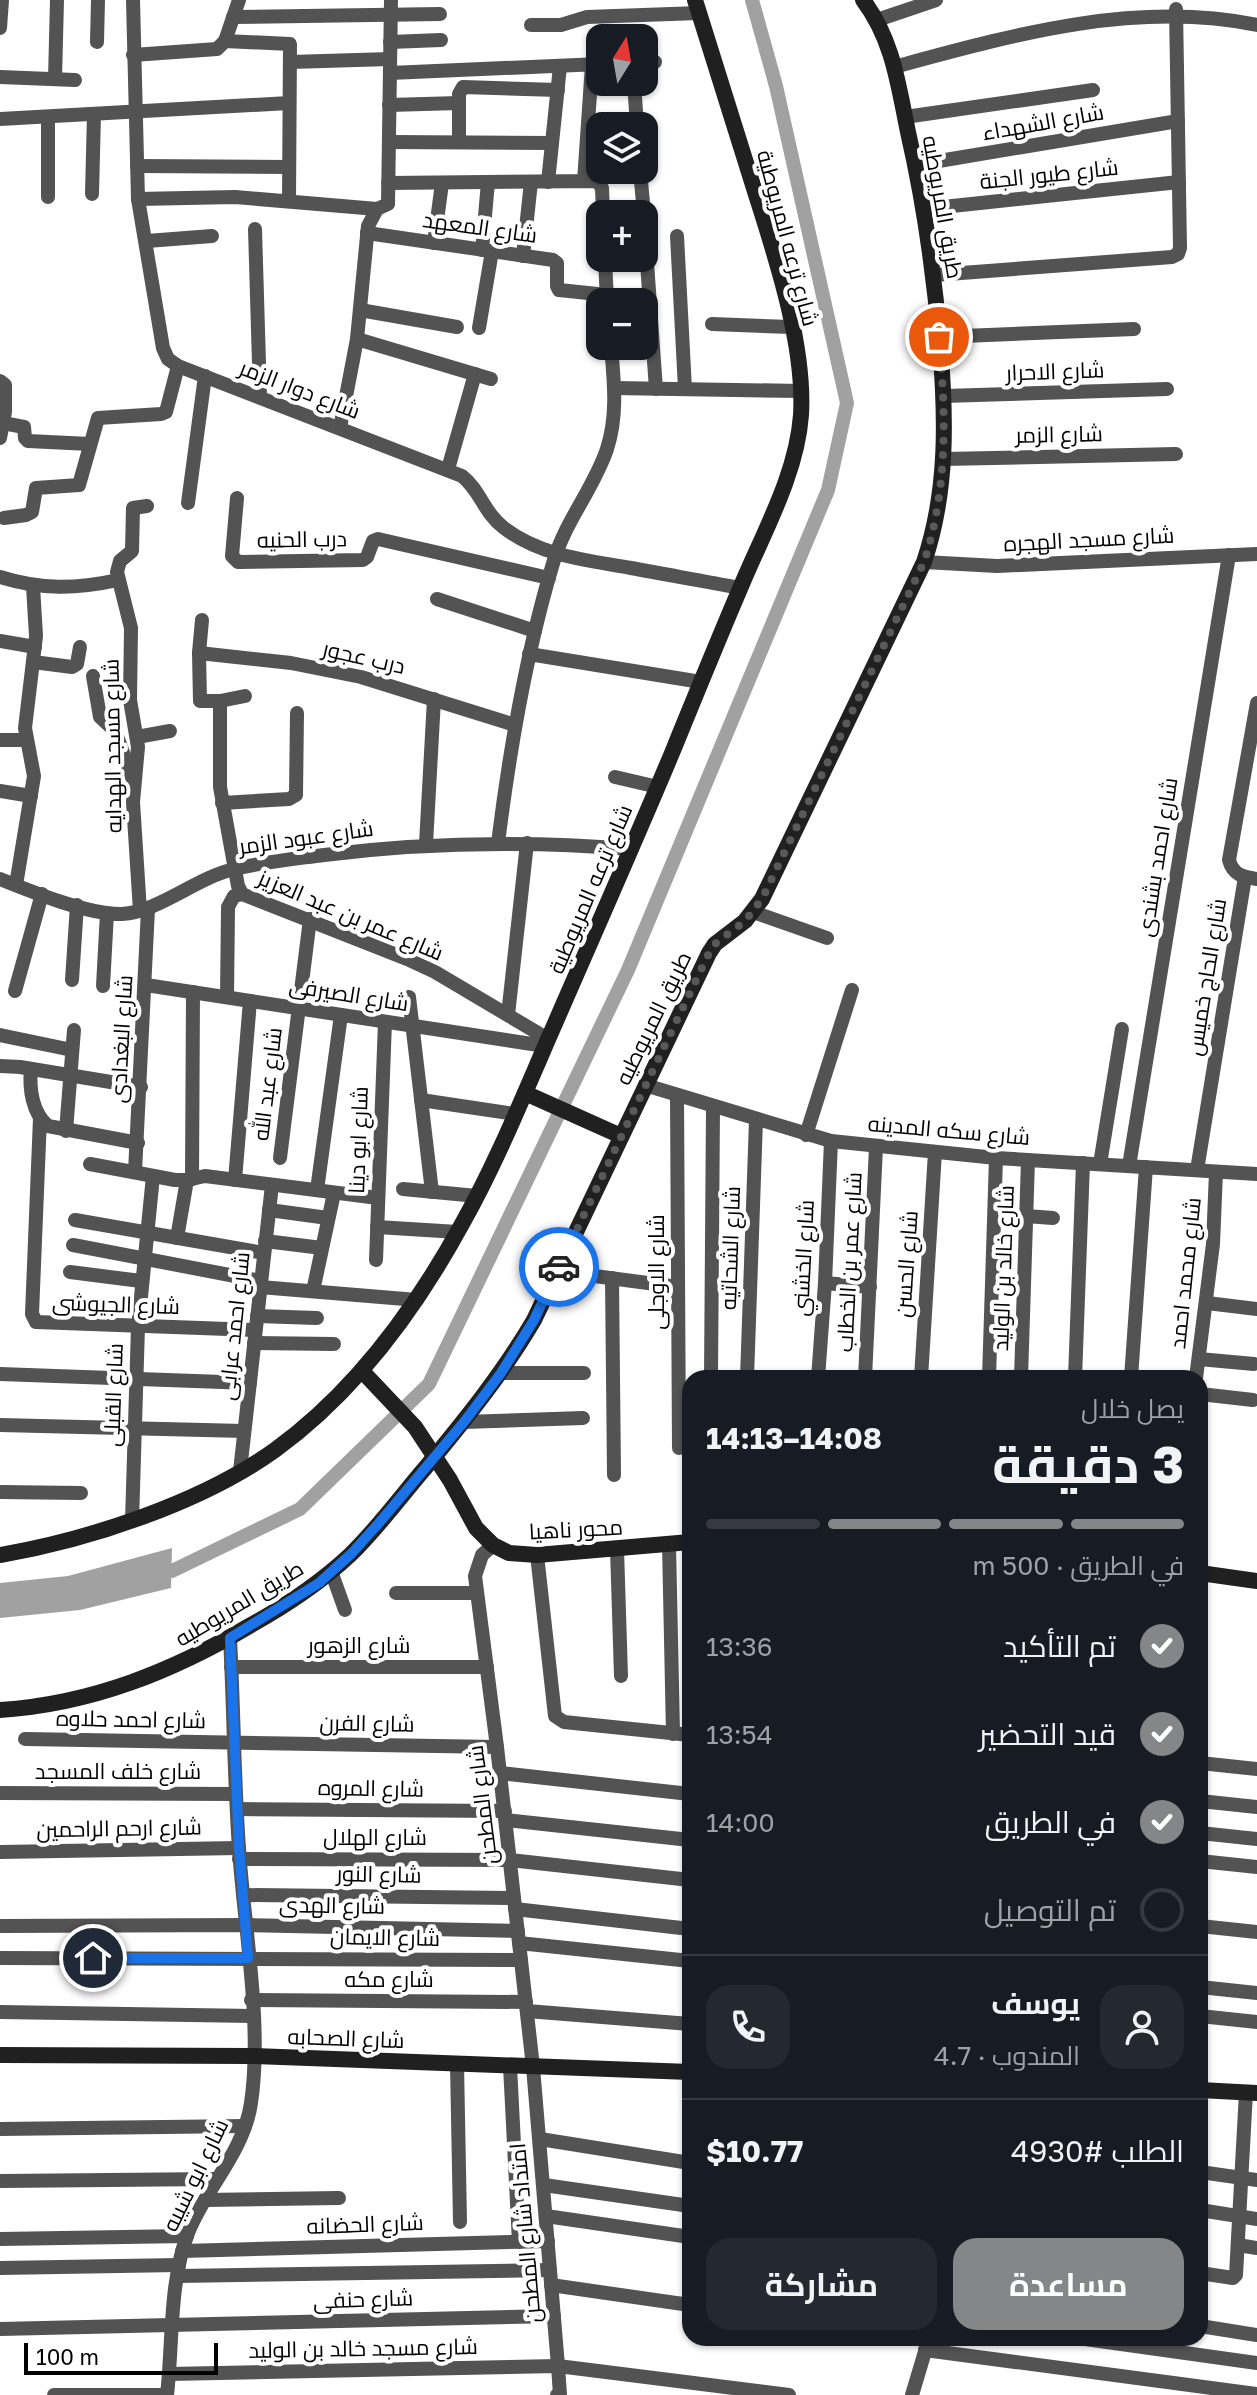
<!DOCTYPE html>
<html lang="ar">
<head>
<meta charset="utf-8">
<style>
  :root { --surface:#171b24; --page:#242831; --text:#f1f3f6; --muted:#9ea1a6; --line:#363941; --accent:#858687 }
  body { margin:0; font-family:"Golos Text",Cairo,sans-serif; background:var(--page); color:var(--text); direction:rtl; height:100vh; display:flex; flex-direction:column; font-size:30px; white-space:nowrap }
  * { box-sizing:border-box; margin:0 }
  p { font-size:26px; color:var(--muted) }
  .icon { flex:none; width:44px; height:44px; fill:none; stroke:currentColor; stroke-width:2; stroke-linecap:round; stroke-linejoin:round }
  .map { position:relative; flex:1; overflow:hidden; direction:ltr }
  .details { position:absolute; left:682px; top:1370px; width:526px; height:976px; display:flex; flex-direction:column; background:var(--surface); border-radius:24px; box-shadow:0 2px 6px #0004; direction:rtl }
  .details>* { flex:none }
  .needle { width:52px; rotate:11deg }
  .controls { position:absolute; left:586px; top:24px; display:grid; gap:16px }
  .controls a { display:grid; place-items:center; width:72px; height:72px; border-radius:16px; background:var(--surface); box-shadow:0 2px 6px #0004; font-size:40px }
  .scale { position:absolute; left:24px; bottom:20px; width:194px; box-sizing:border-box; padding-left:8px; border:4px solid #000; border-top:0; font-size:22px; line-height:28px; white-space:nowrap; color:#000; -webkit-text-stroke:6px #fff; paint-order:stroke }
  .pin { position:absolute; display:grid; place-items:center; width:68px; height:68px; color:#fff; margin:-34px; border:4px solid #fff; border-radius:50%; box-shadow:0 2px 8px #0007 }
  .courier { position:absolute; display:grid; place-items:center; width:80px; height:80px; margin:-40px; border:6px solid #1a73e8; border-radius:50%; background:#fff; color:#222; box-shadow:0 2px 10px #0007 }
  .summary em { font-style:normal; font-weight:700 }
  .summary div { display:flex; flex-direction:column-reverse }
  .summary { display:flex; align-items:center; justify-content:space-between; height:136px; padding:0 24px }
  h1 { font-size:52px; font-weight:700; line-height:60px }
  .bar { display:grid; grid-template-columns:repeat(4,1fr); gap:12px 8px; align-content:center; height:96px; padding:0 24px }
  .bar i { height:10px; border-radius:6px; background:var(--line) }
  .bar .current { background:var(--accent) }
  .bar p { grid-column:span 4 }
  .line { display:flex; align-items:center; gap:20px; padding:0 24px; border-top:2px solid var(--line) }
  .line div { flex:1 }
  .round { display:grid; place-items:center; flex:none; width:84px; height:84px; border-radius:24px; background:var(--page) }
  ol { padding:0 24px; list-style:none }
  li { display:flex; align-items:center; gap:24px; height:88px }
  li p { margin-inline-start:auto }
  li .icon { padding:8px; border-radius:50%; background:var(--accent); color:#fff; stroke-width:4 }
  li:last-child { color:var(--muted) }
  li i { width:44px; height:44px; border:4px solid var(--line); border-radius:50% }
  .primary-button { display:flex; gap:16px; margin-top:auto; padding:16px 24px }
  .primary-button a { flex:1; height:92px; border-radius:24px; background:var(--accent); color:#fff; font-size:32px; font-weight:700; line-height:92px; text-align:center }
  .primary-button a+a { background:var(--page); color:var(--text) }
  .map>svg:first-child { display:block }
  .water { fill:#a1a1a1 }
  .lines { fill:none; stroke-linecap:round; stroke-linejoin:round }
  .canal { stroke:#a1a1a1; stroke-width:14 }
  .street { stroke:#535353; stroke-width:14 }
  .secondary { stroke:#202020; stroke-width:16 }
  .done { stroke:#595959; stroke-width:8; stroke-dasharray:0 14.4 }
  .route { stroke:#1a73e8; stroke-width:10 }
  .labels { text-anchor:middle; stroke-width:8; stroke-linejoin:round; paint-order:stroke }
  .street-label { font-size:22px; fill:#000; stroke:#fff }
</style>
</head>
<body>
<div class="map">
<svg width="1257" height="2395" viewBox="0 0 1257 2395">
  <rect width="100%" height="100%" fill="#fff"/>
  <path class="water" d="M172 1548 171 1588 80 1610 0 1618V1583L68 1576Z"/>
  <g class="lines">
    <path class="canal" d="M172 1571 300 1509 429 1384 628 970 828 490 847 403 776 86 752 0"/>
    <g class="street">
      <path d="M133 0 138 199 163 348 168 359 178 366 462 476C480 490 484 513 504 528 541 556 586 560 631 568 668 575 704 581 740 588"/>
      <path d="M233 17 440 14"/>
      <path d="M877 20 936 0"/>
      <path d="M531 25H561L587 17 699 13"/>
      <path d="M0 28 2 0"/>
      <path d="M225 41 239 0"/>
      <path d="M97 42 98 0"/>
      <path d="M390 42 441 40"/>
      <path d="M133 55 217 49 225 41 290 44 289 200"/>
      <path d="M290 62 390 59"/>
      <path d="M644 63 655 62"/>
      <path d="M894 67C1012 35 1135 0 1257 25"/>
      <path d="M390 73 600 64"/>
      <path d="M0 77 75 80"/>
      <path d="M55 79 57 0"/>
      <path d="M634 82 637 126"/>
      <path d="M389 105 459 103"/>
      <path d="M48 117V197"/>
      <path d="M905 117 1093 90"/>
      <path d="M0 119 289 103"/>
      <path d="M389 142 552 143"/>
      <path d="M459 142V94L463 87 558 90"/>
      <path d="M915 165 1178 121"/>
      <path d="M137 166 289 167"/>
      <path d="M640 170 644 214"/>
      <path d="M584 181 592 65"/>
      <path d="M548 182 560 66"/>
      <path d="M388 183 597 181 602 188 603 214"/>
      <path d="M92 194 94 114"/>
      <path d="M138 199 235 197 377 209"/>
      <path d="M924 209 1179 182"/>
      <path d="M644 221 656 389"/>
      <path d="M255 229 260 397"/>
      <path d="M367 233 553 260 557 263V286L559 290 607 295"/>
      <path d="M677 236 685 389"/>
      <path d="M147 241 212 236"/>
      <path d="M434 243 442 183"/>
      <path d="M482 250 488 182"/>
      <path d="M523 256 531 182"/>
      <path d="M605 258 607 302"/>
      <path d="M935 275 1172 257 1178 254 1180 248 1176 9"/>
      <path d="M360 310 457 327"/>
      <path d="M712 324 791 327"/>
      <path d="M479 328 492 251"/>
      <path d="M939 337 1134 329"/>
      <path d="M357 339 491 379"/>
      <path d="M0 381 5 385V412L0 438"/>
      <path d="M614 388 801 391"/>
      <path d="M944 396 1167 389"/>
      <path d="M3 423 24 427 25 438 28 441 90 444"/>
      <path d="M340 428 357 339 368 226 377 209 388 204 391 0"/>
      <path d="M944 459 1176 454"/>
      <path d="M448 469 475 374"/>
      <path d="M237 498 232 556 238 562 363 560 367 557 373 541 378 539 549 578"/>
      <path d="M188 503 205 376"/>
      <path d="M4 518 26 515 32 512 36 488 79 485 98 418 161 414 166 412 178 366"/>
      <path d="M924 562 997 566 1257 554"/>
      <path d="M0 577C41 590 77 589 118 580"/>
      <path d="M437 599 535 631"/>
      <path d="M202 620 199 653 200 701H220L245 696"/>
      <path d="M0 641 35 647"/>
      <path d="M199 653 291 663 361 677 515 725"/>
      <path d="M529 654 701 682"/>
      <path d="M33 662 72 667 77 664 80 647"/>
      <path d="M93 676 100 717 115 731 133 780"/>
      <path d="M220 701V787L238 886 242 894 407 959 435 972 548 1039"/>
      <path d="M1257 703 1229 860C1233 875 1243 877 1257 879"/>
      <path d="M137 737 170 731"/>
      <path d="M0 740H26"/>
      <path d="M615 777 658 787"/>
      <path d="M0 791 31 796"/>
      <path d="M222 803 289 799 296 795 297 713"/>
      <path d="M498 843C510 747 526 652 554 560 566 520 594 488 607 449 618 415 614 381 611 346"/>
      <path d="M426 844 434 699"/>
      <path d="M0 879C32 892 89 915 122 914 158 912 196 878 234 869 263 862 294 859 324 855 427 842 529 841 632 849"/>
      <path d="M16 885 34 776 25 728 36 636 33 586"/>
      <path d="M140 911 133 802 138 747 130 700 131 628 117 572 120 561 132 551 133 508 147 506"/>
      <path d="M753 912 827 938"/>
      <path d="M72 980 77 905"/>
      <path d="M146 985 545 1046"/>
      <path d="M103 986 107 913"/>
      <path d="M15 991 42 894"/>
      <path d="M227 997 228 907 234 896 242 894"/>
      <path d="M409 997 432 1192"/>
      <path d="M508 1015 527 843"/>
      <path d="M0 1035 72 1050"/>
      <path d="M0 1066 20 1067 141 1087"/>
      <path d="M31 1069C29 1088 32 1113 48 1126L138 1143"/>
      <path d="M645 1085 831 1141 996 1158 1257 1174"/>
      <path d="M677 1096 679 1448"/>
      <path d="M421 1100 515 1114"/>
      <path d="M40 1118 32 1314 36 1322 255 1330"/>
      <path d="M66 1131 74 1030"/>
      <path d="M806 1135 852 990"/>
      <path d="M280 1158 310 919"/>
      <path d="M90 1164 175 1180H187L205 1176 378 1198"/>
      <path d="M1100 1164 1122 1029"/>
      <path d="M1129 1166 1229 555"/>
      <path d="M1197 1170 1245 877"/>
      <path d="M135 1172 148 909"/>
      <path d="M192 1179 193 992"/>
      <path d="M235 1180 250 1001"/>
      <path d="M403 1189 477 1196"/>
      <path d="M317 1190 341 1015"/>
      <path d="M269 1210 328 1218"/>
      <path d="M1026 1216 1053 1218"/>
      <path d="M75 1220 264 1253"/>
      <path d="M377 1227 458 1232"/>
      <path d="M177 1238 187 1180"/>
      <path d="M265 1241 322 1248"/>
      <path d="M73 1245 261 1281"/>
      <path d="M376 1260 385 1022"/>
      <path d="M557 1271 678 1287"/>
      <path d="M70 1272 141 1281"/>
      <path d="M612 1278 614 1475"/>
      <path d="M825 1283 870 1287"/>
      <path d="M260 1287 417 1300"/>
      <path d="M313 1291 334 1193"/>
      <path d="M1207 1303 1257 1309"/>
      <path d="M257 1316 317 1318"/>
      <path d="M254 1343 334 1344"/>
      <path d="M1199 1359 1254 1364"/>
      <path d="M501 1373H584"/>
      <path d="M0 1374 250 1383"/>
      <path d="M711 1378 713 1107"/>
      <path d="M747 1378 756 1120"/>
      <path d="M818 1378 825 1283 831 1141"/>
      <path d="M865 1378 876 1147"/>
      <path d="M921 1378 935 1152"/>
      <path d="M989 1378 996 1158"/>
      <path d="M1021 1378 1028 1160"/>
      <path d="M1075 1378 1083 1163"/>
      <path d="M1131 1378 1146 1167"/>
      <path d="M1196 1378 1213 1244 1216 1172"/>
      <path d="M1200 1394 1253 1400"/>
      <path d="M464 1422 583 1418"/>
      <path d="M0 1425 244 1431"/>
      <path d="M240 1471 272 1185"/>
      <path d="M0 1492 81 1493"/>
      <path d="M132 1521 138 1327 153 1176"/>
      <path d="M669 1544 673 1734"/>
      <path d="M493 1545 482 1555 475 1576 497 1747 533 2067 558 2366 560 2395H557"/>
      <path d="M617 1549 621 1676"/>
      <path d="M537 1555 555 1716 564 1722 690 1735"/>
      <path d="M331 1571 345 1610"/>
      <path d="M396 1593H477"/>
      <path d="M231 1667H487"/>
      <path d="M25 1739 497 1747"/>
      <path d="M1200 1763 1257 1769"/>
      <path d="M500 1773 690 1794"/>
      <path d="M0 1793 236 1794"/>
      <path d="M1200 1801 1257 1807"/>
      <path d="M237 1809 505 1811"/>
      <path d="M506 1820 690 1840"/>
      <path d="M1200 1833 1257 1839"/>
      <path d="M0 1852 239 1848"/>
      <path d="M239 1859 510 1860 690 1880"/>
      <path d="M1200 1861 1257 1867"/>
      <path d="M243 1895 514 1898"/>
      <path d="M515 1909 690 1929"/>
      <path d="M0 1926 245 1925 518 1931"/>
      <path d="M1200 1926 1257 1932"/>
      <path d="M519 1943 690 1961"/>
      <path d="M0 1958 521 1960"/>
      <path d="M1200 1987 1257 1993"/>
      <path d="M251 2000 526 2002"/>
      <path d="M527 2011 690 2024"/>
      <path d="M0 2012 253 2016"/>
      <path d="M1200 2016 1257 2022"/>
      <path d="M457 2064 460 2222"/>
      <path d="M510 2066 519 2242"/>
      <path d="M0 2129 245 2126"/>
      <path d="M540 2139 690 2163"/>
      <path d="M1200 2172 1257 2180"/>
      <path d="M0 2181 217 2179"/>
      <path d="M544 2185 690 2206"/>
      <path d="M205 2200 339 2198"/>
      <path d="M1200 2210 1257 2219"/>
      <path d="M546 2216 690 2237"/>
      <path d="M0 2239 187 2236"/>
      <path d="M1238 2245 1257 2248"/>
      <path d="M182 2251 548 2241"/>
      <path d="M0 2268 179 2265"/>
      <path d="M1200 2273 1233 2278 1236 2275 1246 2092"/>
      <path d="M178 2276 550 2270"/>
      <path d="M551 2285 690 2305"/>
      <path d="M1200 2326 1257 2335"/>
      <path d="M0 2329 554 2316"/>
      <path d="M1078 2338 1257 2363"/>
      <path d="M925 2350 1257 2394"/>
      <path d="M169 2374 558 2366 789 2395"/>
      <path d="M54 2395H167"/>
      <path d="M167 2395C173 2342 169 2283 188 2233 205 2189 244 2152 251 2103 262 2029 246 1938 240 1862 234 1787 234 1713 230 1638"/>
      <path d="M912 2395 929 2338"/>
    </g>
    <g class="secondary">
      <path d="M525 1093 621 1136"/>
      <path d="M362 1371 415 1427 450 1480 476 1528 493 1545 509 1553 537 1555 690 1542"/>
      <path d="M0 1555C88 1540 201 1503 275 1450 355 1392 415 1310 462 1224 493 1169 518 1109 543 1051 586 952 630 853 672 753 696 694 720 635 745 577 767 526 797 471 801 415 805 348 778 264 758 201 737 134 716 67 695 0"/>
      <path d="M1200 1573 1257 1581"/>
      <path d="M0 1710C92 1704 173 1671 251 1625 287 1605 320 1583 350 1555 378 1528 401 1496 426 1467 465 1420 503 1373 534 1320L709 953 715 944 745 921 762 899 924 562C948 491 946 417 940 344 934 272 924 202 908 132 898 84 893 40 863 0"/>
      <path d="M0 2055 253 2056 690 2072"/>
      <path d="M1200 2090 1257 2093"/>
    </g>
  </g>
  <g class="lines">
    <path class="done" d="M559 1267 709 953 715 944 745 921 762 899 924 562C948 489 946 413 939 337"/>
    <path class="route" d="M93 1958H248L239 1848 230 1638 319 1583 352 1553 379 1523 464 1422 501 1373 534 1320 559 1267"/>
  </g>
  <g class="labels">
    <g class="street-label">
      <text transform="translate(1043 122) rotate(-10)" y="8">شارع الشهداء</text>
      <text transform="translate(1049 174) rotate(-6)" y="8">شارع طيور الجنة</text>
      <text transform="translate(943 207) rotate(80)" y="8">طريق المريوطيه</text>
      <text transform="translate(480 227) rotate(8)" y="8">شارع المعهد</text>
      <text transform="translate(788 238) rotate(75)" y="8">شارع ترعه المريوطية</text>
      <text transform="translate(1055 371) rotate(-2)" y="8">شارع الاحرار</text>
      <text transform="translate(300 389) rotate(21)" y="8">شارع دوار الزمر</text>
      <text transform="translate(1059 434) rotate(-1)" y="8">شارع الزمر</text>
      <text transform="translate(302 539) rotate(-1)" y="8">درب الحنيه</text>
      <text transform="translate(1089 539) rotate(-3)" y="8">شارع مسجد الهجره</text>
      <text transform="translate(364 657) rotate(13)" y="8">درب عجور</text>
      <text transform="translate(112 746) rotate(-91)" y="8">شارع مسجد الهدايه</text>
      <text transform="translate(306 837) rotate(-8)" y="8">شارع عبود الزمر</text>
      <text transform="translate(1157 857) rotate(-81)" y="8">شارع احمد بشندى</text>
      <text transform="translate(590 889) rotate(-67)" y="8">شارع ترعه المريوطية</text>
      <text transform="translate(351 915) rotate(23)" y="8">شارع عمر بن عبد العزيز</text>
      <text transform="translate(1206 977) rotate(-81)" y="8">شارع الحاج خميس</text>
      <text transform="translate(349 994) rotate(9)" y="8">شارع الصيرفى</text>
      <text transform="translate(653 1018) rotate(-64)" y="8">طريق المريوطيه</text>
      <text transform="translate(121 1039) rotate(-87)" y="8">شارع البغدادى</text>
      <text transform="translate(267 1084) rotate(-83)" y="8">شارع عبد الله</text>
      <text transform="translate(949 1130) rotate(5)" y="8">شارع سكه المدينه</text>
      <text transform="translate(358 1140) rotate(-88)" y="8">شارع ابو دينا</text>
      <text transform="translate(730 1248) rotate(-88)" y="8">شارع الشحاتيه</text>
      <text transform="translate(803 1258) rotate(-87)" y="8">شارع الخشني</text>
      <text transform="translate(849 1262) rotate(-87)" y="8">شارع عمر بن الخطاب</text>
      <text transform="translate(906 1264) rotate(-86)" y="8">شارع الحسن</text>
      <text transform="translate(1003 1268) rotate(-88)" y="8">شارع خالد بن الوليد</text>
      <text transform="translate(656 1272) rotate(-90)" y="8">شارع الاوجلى</text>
      <text transform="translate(1185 1273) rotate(-84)" y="8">شارع محمد احمد</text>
      <text transform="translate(116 1304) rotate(2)" y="8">شارع الجيوشى</text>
      <text transform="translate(234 1326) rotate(-84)" y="8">شارع احمد عرابى</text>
      <text transform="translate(113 1395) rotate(-88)" y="8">شارع القبلى</text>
      <text transform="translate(576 1529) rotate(-3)" y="8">محور ناهيا</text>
      <text transform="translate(239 1603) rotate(-31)" y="8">طريق المريوطيه</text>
      <text x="359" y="1653">شارع الزهور</text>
      <text transform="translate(131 1719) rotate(1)" y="8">شارع احمد حلاوه</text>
      <text transform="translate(367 1723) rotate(1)" y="8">شارع الفرن</text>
      <text x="118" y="1779">شارع خلف المسجد</text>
      <text transform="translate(371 1788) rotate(1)" y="8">شارع المروه</text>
      <text transform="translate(482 1805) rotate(-97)" y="8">شارع المطحن</text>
      <text transform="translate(119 1828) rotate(-1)" y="8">شارع ارحم الراحمين</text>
      <text x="375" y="1845">شارع الهلال</text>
      <text transform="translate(379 1874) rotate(1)" y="8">شارع النور</text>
      <text transform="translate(332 1905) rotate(1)" y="8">شارع الهدى</text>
      <text transform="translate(385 1937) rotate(1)" y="8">شارع الايمان</text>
      <text x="389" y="1987">شارع مكه</text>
      <text transform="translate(346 2038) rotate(2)" y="8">شارع الصحابه</text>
      <text transform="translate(195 2175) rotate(-64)" y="8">شارع ابو شيبه</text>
      <text transform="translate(365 2224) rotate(-2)" y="8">شارع الحضانه</text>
      <text transform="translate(525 2233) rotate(-95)" y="8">امتداد شارع المطحن</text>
      <text transform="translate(363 2299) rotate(-2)" y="8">شارع حنفى</text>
      <text transform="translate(363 2348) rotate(-1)" y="8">شارع مسجد خالد بن الوليد</text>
    </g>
  </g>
</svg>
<div class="controls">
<a><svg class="needle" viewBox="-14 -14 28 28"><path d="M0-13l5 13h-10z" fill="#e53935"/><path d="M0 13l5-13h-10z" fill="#9ea1a6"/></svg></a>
<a><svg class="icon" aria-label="layers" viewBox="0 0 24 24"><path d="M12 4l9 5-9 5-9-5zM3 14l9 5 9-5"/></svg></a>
<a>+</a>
<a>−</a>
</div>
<div class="scale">100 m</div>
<div class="pin" style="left:939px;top:337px;background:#ea580c"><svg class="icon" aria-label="bag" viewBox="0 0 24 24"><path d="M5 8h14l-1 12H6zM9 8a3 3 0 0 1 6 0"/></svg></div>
<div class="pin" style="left:93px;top:1958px;background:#1f2937"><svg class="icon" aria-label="home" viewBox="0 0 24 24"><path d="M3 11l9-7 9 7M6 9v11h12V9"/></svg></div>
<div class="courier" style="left:559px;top:1267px"><svg class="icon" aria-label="car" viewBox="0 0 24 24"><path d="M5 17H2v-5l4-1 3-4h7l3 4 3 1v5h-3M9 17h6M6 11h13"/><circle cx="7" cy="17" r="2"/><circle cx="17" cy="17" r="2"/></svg></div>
<section class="details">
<div class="summary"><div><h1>3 دقيقة</h1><p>يصل خلال</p></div><em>14:08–14:13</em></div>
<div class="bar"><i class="current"></i><i class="current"></i><i class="current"></i><i></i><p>في الطريق · 500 m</p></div>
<ol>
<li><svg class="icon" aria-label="check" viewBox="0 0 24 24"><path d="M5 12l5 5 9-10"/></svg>تم التأكيد<p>13:36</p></li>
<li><svg class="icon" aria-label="check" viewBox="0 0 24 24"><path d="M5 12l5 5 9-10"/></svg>قيد التحضير<p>13:54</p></li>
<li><svg class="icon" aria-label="check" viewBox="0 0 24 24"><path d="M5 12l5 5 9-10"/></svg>في الطريق<p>14:00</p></li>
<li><i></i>تم التوصيل</li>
</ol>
<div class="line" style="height:144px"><a class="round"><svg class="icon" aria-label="person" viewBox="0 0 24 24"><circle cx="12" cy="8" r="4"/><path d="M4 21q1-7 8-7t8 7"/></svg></a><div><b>يوسف</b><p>المندوب · 4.7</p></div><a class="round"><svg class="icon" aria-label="phone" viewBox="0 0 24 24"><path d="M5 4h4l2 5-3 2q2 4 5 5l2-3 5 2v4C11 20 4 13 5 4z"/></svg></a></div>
<div class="line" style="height:104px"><div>الطلب #4930</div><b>$10.77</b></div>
<div class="primary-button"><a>مساعدة</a><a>مشاركة</a></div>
</section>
</div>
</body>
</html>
